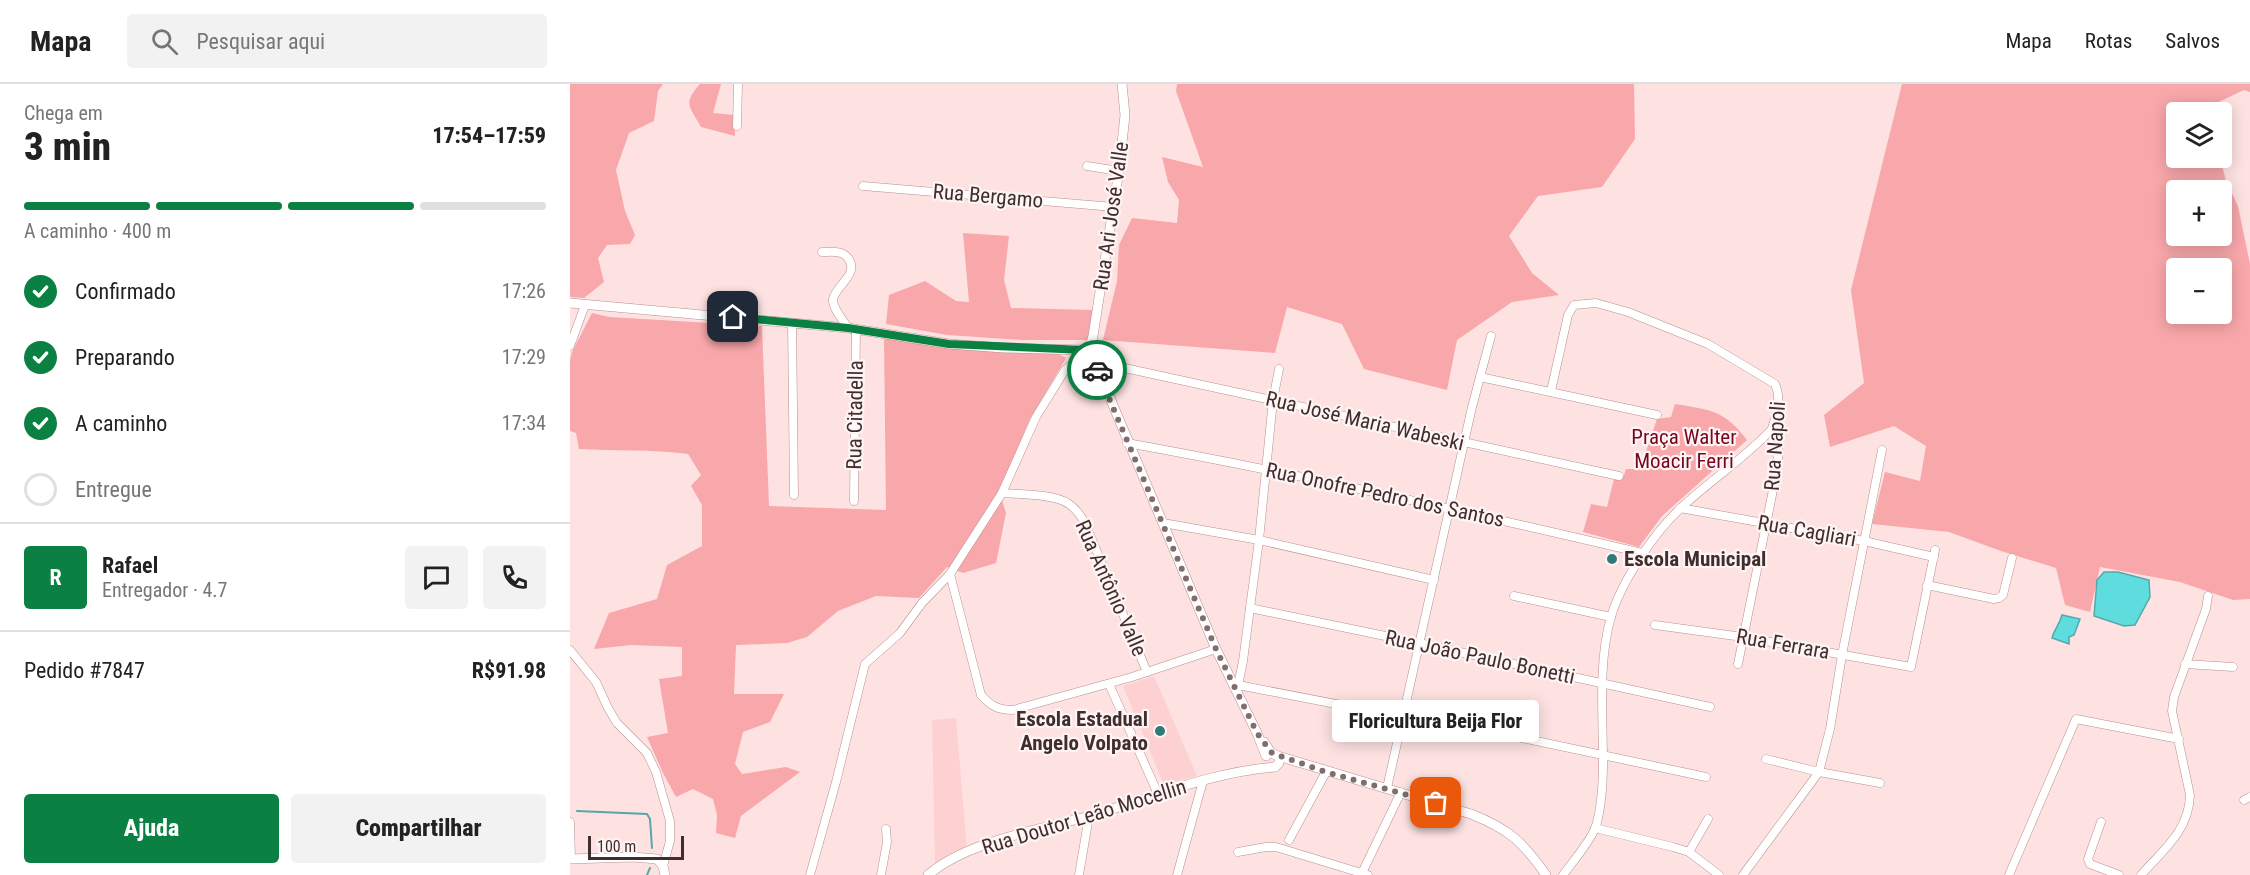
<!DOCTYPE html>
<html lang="pt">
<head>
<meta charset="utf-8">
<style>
  :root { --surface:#fff; --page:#f2f2f2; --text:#222; --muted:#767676; --line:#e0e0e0; --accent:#0b8043 }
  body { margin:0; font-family:"Roboto Condensed",sans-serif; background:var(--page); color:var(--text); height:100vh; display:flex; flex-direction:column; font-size:22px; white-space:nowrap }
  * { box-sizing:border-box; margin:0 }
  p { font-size:20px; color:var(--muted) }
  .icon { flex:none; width:33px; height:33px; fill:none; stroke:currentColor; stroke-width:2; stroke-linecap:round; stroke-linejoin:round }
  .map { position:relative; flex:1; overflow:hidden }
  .drawer { display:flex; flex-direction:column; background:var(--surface); width:570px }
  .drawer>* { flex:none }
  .fabs { position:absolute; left:1596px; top:18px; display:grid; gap:12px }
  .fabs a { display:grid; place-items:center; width:66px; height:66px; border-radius:6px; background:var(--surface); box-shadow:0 3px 15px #0003; font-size:30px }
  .scale { position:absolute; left:18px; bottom:15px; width:96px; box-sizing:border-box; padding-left:6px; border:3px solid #402e2f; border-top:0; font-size:16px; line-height:21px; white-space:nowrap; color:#402e2f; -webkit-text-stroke:4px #fef4f4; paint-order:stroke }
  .pin { position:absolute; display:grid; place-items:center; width:51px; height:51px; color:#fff; margin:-26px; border-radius:12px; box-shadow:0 3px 9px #0006 }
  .courier { position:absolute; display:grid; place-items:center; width:60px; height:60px; margin:-30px; border:4px solid #0b8043; border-radius:50%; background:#fff; color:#222; box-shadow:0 2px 8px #0007 }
  .bubble { position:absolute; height:42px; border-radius:6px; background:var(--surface); box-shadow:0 3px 15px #0003; font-size:20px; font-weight:800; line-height:42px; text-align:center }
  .overview em { font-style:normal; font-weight:800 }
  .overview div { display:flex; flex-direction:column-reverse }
  .overview { display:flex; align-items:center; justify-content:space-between; height:102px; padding:0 24px }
  h1 { font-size:39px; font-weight:800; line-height:45px }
  .bar { display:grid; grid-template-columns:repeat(4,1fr); gap:9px 6px; align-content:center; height:72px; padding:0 24px }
  .bar i { height:8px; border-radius:4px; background:var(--line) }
  .bar .current { background:var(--accent) }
  .bar p { grid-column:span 4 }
  .line { display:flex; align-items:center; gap:15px; padding:0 24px; border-top:2px solid var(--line) }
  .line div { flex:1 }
  .round { display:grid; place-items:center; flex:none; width:63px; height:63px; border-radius:6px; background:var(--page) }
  ol { padding:0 24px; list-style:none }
  li { display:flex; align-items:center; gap:18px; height:66px }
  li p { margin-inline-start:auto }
  li .icon { padding:6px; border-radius:50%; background:var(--accent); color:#fff; stroke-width:4 }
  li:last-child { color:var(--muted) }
  li i { width:33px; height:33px; border:3px solid var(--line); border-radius:50% }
  .cta { display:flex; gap:12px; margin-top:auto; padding:12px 24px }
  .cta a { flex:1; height:69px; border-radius:6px; background:var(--accent); color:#fff; font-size:24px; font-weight:800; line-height:69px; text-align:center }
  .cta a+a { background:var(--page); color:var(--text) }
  header { display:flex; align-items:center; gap:36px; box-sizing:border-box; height:84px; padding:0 30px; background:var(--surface); border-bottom:2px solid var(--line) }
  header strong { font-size:28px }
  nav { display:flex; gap:33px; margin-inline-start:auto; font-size:21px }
  .search { width:420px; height:54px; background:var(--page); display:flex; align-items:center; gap:15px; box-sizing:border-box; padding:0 21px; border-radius:6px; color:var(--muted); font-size:22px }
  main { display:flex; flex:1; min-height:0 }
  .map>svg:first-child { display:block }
  .built { fill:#fdd1d2 }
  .green { fill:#f8a7aa; fill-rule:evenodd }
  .water { fill:#5edcde; stroke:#55a8aa; stroke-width:1.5 }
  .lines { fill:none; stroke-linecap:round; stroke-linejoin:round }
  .stream { stroke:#55a8aa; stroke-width:2 }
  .minor-casing { stroke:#b98f8f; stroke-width:9 }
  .tertiary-casing { stroke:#b98f8f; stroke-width:10 }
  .minor { stroke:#fff; stroke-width:8 }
  .tertiary { stroke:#fff; stroke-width:9 }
  .done { stroke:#826d6e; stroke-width:6; stroke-dasharray:0 10.8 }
  .route { stroke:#0b8043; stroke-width:8 }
  .poi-dot { fill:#30797b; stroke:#fef4f4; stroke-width:2 }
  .labels { text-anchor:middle; stroke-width:4.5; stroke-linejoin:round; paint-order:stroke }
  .street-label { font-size:21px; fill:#402e2f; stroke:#fef4f4 }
  .park-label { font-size:21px; fill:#770621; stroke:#fef4f4 }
  .poi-label { font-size:21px; font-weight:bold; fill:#402e2f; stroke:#fef4f4; text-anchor:start }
</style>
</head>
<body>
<header>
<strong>Mapa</strong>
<div class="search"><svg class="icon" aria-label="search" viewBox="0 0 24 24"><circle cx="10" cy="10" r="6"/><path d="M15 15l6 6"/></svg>Pesquisar aqui</div>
<nav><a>Mapa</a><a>Rotas</a><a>Salvos</a></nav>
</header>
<main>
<section class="drawer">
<div class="overview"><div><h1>3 min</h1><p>Chega em</p></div><em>17:54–17:59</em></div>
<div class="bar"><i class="current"></i><i class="current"></i><i class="current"></i><i></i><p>A caminho · 400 m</p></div>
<ol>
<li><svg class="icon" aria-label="check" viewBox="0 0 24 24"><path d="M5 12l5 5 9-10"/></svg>Confirmado<p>17:26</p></li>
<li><svg class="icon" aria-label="check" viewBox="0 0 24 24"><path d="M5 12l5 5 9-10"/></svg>Preparando<p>17:29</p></li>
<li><svg class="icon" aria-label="check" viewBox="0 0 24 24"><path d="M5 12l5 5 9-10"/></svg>A caminho<p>17:34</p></li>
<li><i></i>Entregue</li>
</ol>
<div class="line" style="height:108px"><b class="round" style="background:var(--accent);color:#fff">R</b><div><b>Rafael</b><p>Entregador · 4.7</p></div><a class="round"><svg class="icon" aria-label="chat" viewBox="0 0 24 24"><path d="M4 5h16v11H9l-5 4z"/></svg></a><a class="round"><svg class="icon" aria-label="phone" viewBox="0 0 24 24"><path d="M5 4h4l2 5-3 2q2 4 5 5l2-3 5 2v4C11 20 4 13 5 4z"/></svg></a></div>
<div class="line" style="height:78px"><div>Pedido #7847</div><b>R$91.98</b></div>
<div class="cta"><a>Ajuda</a><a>Compartilhar</a></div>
</section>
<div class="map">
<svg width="1680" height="791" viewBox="0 0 1680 791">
  <rect width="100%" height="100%" fill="#fee2e2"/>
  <g class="built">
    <path d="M584 592 627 692 594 701 553 602Z"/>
    <path d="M386 634 397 765 365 780 362 636Z"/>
  </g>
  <g class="green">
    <path d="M0 0H93L88 7 84 37 59 49 46 86 55 127 65 151 60 160 37 161 28 174 34 198 14 214 0 213Z"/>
    <path d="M130 0H151L143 29 165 31V52L131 43C120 22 112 20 130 0Z"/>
    <path d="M607 0H1064L1065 55 1032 103 968 112 939 152 962 189 989 211 942 218 887 256 877 306 794 285 772 240 717 223 705 269 533 256 547 197 549 161 562 134 607 139 609 116 598 98 592 73 633 83 606 7Z"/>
    <path d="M1332 0H1680V8L1674 6 1638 23 1639 28H1606V74H1650L1656 97 1668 122 1680 180V515L1663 516 1610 498 1530 483 1520 528 1495 521 1486 484 1431 467 1379 448 1302 440 1315 388 1350 397 1356 362 1324 342 1260 363 1254 331 1294 299 1281 206ZM1606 106H1652V152H1606ZM1606 184H1652V230H1606Z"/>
    <path d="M393 149 439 152 434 196 441 224 523 226 520 256H452L377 251 316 240 319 211 355 197 386 217 399 218Z"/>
    <path d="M22 229 39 233 192 242 199 422 316 426 314 253 413 265 489 270 496 274 459 337 429 407 436 429 426 479 393 489 377 483 349 514 306 512 268 527 237 553 217 559 166 561 164 610H214L200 638 173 648 165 680 172 690 216 683 230 688 171 732 165 754 146 749 147 731 143 715 123 705 106 713 93 689 77 653 98 649 89 595 112 592V563L61 561 24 565 39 529 87 515 97 481 132 462V421L121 402 131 391 118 370C82 365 45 367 9 365L6 349 0 347V276L2 268Z"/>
    <path d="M1105 320C1141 326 1154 326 1177 356L1092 432 1069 463 1013 448 1021 420 1037 423 1044 395 1053 394 1056 385H1070L1087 335 1101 333Z"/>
  </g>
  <g class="water">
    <path d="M1534 488H1548L1579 496 1580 513 1565 541 1554 542 1524 532 1527 496Z"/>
    <path d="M1492 531 1510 535 1504 551 1499 553V560L1482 554C1484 545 1489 542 1492 531Z"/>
  </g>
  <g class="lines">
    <g class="stream">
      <path d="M7 727 77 730 80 735 82 764"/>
      <path d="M77 791 80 784"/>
    </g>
    <g class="minor-casing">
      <g id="minor">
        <path d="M167 42 168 0"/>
        <path d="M517 82 549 87"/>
        <path d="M293 102 544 123"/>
        <path d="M252 168C262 168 272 166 278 174 290 190 266 201 263 215 262 224 274 237 278 244"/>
        <path d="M222 239 224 411"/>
        <path d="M0 262 15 221"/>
        <path d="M523 270 541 281 1049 392"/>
        <path d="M910 293 1087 331"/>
        <path d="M981 307 998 231 1004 221 1026 219 1058 228 1138 260 1205 300C1212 315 1206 330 1202 345L1207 356 1209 368 1202 411 1168 580"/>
        <path d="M557 359C730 390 901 429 1072 469"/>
        <path d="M432 409C450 410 485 410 499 420 506 425 511 432 515 439L577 588"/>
        <path d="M284 417 286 245"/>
        <path d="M1110 424 1294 457 1364 473"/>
        <path d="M593 439 689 456 864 496"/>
        <path d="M380 490 411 611C421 622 428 626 443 626L562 593 646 565"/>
        <path d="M1357 501 1424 515 1429 514 1433 511 1442 474"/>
        <path d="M944 512 1041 533"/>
        <path d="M680 524 849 559 1140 623"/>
        <path d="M1085 541 1173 553 1341 583 1365 466"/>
        <path d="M0 566 26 598 38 624 47 639 77 669 86 688 100 737V757L93 782"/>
        <path d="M1615 580 1663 583"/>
        <path d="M539 600 588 710"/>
        <path d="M668 601 833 633"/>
        <path d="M667 607 673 577 689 456 703 316 709 285"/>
        <path d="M905 644 1136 693"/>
        <path d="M1196 675 1249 688 1310 699"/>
        <path d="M817 704 902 323 921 252"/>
        <path d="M1674 716 1680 713"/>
        <path d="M0 738 1 774"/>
        <path d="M1531 738 1518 775 1520 780 1549 791"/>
        <path d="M1025 744 1103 763 1119 768 1149 791"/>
        <path d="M719 756 756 688"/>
        <path d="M668 768 696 763H706L798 791"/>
        <path d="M1119 768 1138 735"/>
        <path d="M792 789 831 708"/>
        <path d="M240 791 266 698 295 580 330 549 352 519 380 490 432 409 466 333 495 286 514 269"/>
        <path d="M311 791 317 758 316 745"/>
        <path d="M509 791 519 732"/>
        <path d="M607 791 633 697"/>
        <path d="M993 791C1003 777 1021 757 1026 742 1032 721 1033 700 1033 678 1033 632 1028 577 1041 533 1051 498 1085 447 1112 423 1141 396 1175 374 1202 345"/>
        <path d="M1173 791 1249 688 1260 645 1272 571 1312 366"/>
        <path d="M1439 791 1506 635 1609 655"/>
        <path d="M1571 791C1593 766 1619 747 1620 711L1602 627 1604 613 1636 525 1638 512"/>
      </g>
    </g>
    <g class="tertiary-casing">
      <g id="tertiary">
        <path d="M0 219 278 244 379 260 434 264 514 266"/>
        <path d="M517 263 514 269 520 273 529 288 646 565 687 649 696 672"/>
        <path d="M520 263 523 252 549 87 555 31 552 0"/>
        <path d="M694 658 701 669 708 672 901 730C939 745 953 758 976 791"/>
        <path d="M0 775 62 773 87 775 93 782 95 791"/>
        <path d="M358 791C397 757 470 746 519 732 581 714 641 688 705 683L709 679"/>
      </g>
    </g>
    <use href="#minor" class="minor"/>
    <use href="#tertiary" class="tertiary"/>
  </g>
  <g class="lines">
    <path class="done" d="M527 286 646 565 687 649 702 669 756 688 866 719"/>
    <path class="route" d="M163 233 278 244 379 260 514 266 520 263 524 267 520 273 527 286"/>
  </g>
  <g class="poi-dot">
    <circle cx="1042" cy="475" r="6"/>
    <circle cx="590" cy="647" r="6"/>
  </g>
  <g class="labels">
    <g class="street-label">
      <text transform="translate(418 112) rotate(5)" y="7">Rua Bergamo</text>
      <text transform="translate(541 132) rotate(-82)" y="7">Rua Ari José Valle</text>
      <text transform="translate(285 331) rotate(-89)" y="7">Rua Citadella</text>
      <text transform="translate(795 337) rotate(13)" y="7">Rua José Maria Wabeski</text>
      <text transform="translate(1205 362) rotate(-86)" y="7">Rua Napoli</text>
      <text transform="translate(815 411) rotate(12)" y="7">Rua Onofre Pedro dos Santos</text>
      <text transform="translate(1237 447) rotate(10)" y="7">Rua Cagliari</text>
      <text transform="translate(541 504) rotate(66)" y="7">Rua Antônio Valle</text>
      <text transform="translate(1213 560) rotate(10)" y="7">Rua Ferrara</text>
      <text transform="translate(910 573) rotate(12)" y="7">Rua João Paulo Bonetti</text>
      <text transform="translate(514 733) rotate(-17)" y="7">Rua Doutor Leão Mocellin</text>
    </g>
    <g class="park-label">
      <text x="1114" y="360">Praça Walter<tspan x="1114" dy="24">Moacir Ferri</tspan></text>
    </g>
    <g class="poi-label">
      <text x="1054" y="482">Escola Municipal</text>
      <text x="578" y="642" text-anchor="end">Escola Estadual<tspan x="578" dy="24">Angelo Volpato</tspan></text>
    </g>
  </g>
</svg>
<div class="fabs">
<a><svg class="icon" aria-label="layers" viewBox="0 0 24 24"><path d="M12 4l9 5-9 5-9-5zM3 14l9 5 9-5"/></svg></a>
<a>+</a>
<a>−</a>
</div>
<div class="scale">100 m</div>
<div class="pin" style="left:866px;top:719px;background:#ea580c"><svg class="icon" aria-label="bag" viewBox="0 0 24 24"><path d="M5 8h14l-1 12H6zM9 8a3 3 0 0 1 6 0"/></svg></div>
<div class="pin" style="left:163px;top:233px;background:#1f2937"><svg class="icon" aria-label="home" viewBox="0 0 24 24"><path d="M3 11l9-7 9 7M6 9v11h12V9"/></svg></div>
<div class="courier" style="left:527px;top:286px"><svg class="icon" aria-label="car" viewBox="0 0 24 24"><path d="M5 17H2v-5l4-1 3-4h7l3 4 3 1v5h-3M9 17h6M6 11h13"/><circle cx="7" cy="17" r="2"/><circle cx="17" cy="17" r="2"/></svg></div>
<div class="bubble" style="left:762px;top:616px;width:207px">Floricultura Beija Flor</div>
</div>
</main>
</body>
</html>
